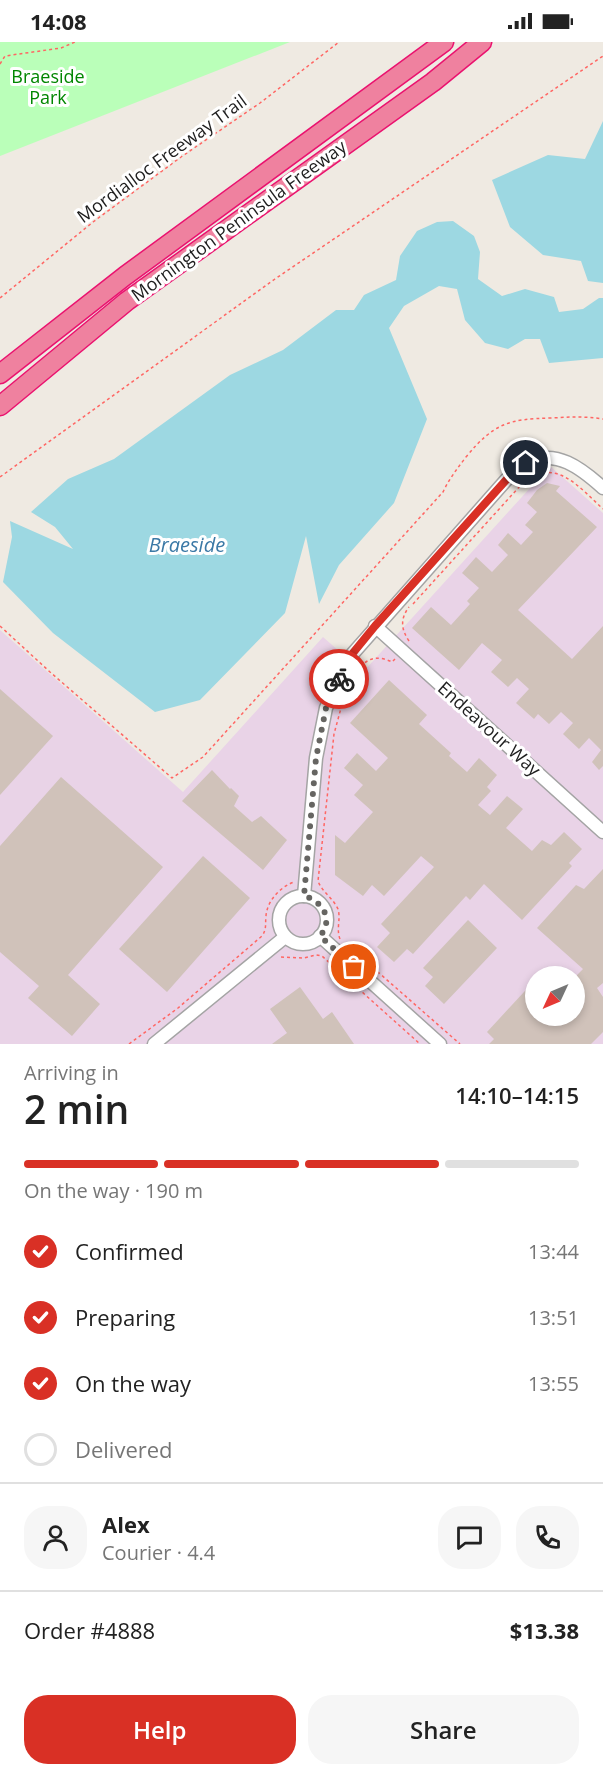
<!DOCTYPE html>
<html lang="en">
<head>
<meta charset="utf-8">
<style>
  :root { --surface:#fff; --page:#f6f6f6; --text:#222; --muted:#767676; --line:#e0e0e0; --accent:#d93025 }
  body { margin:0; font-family:"Open Sans",sans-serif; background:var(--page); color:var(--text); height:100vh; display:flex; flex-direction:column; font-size:22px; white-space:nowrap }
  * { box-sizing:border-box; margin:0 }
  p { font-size:20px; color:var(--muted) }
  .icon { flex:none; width:33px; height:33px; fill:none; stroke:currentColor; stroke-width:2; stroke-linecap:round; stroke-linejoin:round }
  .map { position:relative; height:1002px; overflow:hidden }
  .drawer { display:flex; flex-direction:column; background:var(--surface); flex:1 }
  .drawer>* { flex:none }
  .needle { width:39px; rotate:226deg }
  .buttons { position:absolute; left:525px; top:924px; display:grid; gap:12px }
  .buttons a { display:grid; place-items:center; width:60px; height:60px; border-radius:50%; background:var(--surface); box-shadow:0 3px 9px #0003; font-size:30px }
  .pin { position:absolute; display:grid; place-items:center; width:51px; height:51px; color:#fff; margin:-26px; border:3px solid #fff; border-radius:50%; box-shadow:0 2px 6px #0007 }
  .courier { position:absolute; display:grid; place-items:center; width:60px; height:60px; margin:-30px; border:4px solid #d93025; border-radius:50%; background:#fff; color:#222; box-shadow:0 2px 8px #0007 }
  .summary em { font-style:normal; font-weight:600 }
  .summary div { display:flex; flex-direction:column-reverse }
  .summary { display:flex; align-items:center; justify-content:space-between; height:102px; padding:0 24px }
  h1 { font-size:39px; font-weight:600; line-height:45px }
  .bar { display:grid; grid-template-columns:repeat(4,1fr); gap:9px 6px; align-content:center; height:72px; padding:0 24px }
  .bar i { height:8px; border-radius:4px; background:var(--line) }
  .bar .selected { background:var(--accent) }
  .bar p { grid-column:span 4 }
  .line { display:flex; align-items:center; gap:15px; padding:0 24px; border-top:2px solid var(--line) }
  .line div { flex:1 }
  .round { display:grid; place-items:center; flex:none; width:63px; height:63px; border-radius:24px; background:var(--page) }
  ol { padding:0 24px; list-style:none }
  li { display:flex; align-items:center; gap:18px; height:66px }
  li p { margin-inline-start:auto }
  li .icon { padding:6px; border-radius:50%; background:var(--accent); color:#fff; stroke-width:4 }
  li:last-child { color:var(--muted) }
  li i { width:33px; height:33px; border:3px solid var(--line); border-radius:50% }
  .primary-button { display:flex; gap:12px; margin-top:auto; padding:12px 24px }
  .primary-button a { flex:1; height:69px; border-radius:24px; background:var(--accent); color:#fff; font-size:24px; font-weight:600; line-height:69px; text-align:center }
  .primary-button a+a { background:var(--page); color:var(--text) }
  .status { display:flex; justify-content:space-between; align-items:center; height:42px; padding:0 30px; background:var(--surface); direction:ltr }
  .status svg { height:16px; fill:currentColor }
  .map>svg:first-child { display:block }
  .industrial { fill:#e9d3e7; fill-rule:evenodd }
  .park { fill:#baffb9 }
  .water { fill:#9dd8e2 }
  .building { fill:#d0c2ba }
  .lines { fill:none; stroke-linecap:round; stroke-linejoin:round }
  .minor-casing { stroke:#a4a4a4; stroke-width:15 }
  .highway-casing { stroke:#ea126f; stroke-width:21 }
  .path { stroke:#ff6663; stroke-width:1.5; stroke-dasharray:3 3; stroke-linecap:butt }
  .minor { stroke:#fff; stroke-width:12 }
  .highway { stroke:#ef819f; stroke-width:18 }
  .done { stroke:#666562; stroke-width:6; stroke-dasharray:0 10.8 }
  .route { stroke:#d93025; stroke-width:8 }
  .labels { text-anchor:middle; stroke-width:6; stroke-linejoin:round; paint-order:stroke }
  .park-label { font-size:18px; fill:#018600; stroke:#fff }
  .street-label { font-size:18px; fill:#1d1d1d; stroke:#fff }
  .water-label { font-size:20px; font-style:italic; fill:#3b79a6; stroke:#fff }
</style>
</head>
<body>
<div class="status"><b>14:08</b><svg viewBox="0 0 49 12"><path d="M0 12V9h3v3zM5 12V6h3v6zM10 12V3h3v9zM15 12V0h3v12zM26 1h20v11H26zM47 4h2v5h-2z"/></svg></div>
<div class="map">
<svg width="603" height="1002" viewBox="0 0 603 1002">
  <rect width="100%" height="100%" fill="#efeae2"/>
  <path class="industrial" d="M550 424 603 471V1002H0V588L183 750 323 595 363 630ZM536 934H574V974H536Z"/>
  <path class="park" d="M0 0H290L0 114Z"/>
  <g class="water">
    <path d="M603 79V241L588 239 581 219 543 213 510 185 492 138 548 113 585 117Z"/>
    <path d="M453 179 474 194 480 210 478 237 502 254 525 247 554 255 559 270 583 267 599 256H603V316L549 321 540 297H525L508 307 485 301 465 278 457 247 439 244 404 264 389 286 427 377 394 461 339 523 319 562 306 494 285 571 200 658 155 670 53 591 3 540 12 495 10 479 73 507 55 485 31 470 68 437 114 417 230 333 283 308 336 268H354L364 253 396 238 400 214 417 189 437 180Z"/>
  </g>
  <g class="building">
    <path d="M547 441 560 444 556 449 597 485 518 568 572 617 603 584V724L599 728 592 720 601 708 589 696 579 707 563 692 573 681 561 670 549 682 538 672 534 677 516 661 529 647 517 636 508 645 491 630 502 618 482 601 459 628 412 586 431 565 451 583 470 562 467 559 479 546 462 531 476 515 492 530 508 513 498 503 508 491 521 503 533 490 525 483 537 470 527 461 537 448Z"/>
    <path d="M389 638 427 673 419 682 451 711 449 714 467 730 479 716 497 733 487 745 491 749 478 763 490 773 507 754 523 767 506 786 532 809 542 798 551 803 564 790 582 807 569 821 572 824 522 878 484 842 470 858 466 854 413 912 407 907 394 920 377 905 390 891 381 882 434 825 421 814 384 854 372 843 363 854 335 833V793L345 801 373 770 354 753 363 743 344 726 357 711 376 729 388 716 350 681Z"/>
    <path d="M0 647 53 694 0 753Z"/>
    <path d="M212 728 230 747 231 746 239 754 234 764 252 780 261 774 287 798 263 828 182 759Z"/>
    <path d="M61 735 163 825 68 933 100 962 72 994 28 956 39 944 0 910V804Z"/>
    <path d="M203 814 250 856 167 950 119 907Z"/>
    <path d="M603 827V941L597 946 603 955V990L591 1002H489L494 997 487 990 536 937V974H574V936L583 927 537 886 576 843 584 847Z"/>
    <path d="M468 878 497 906 444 962 425 944 433 935 423 926Z"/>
    <path d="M300 945 323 977 332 970 354 1002H272L287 991 270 967Z"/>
  </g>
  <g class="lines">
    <g class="minor-casing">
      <g id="minor">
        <path d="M375 584 603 790"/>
        <path d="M304 854 316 716 326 666 348 617 507 437C513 432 519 425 526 422 555 405 582 427 603 446"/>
        <circle cx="303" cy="878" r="24"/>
        <path d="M320 894 440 1002"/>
        <path d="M154 1002 285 895"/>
      </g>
    </g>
    <g class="highway-casing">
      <g id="highway">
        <path d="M0 332 125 234 444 0"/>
        <path d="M0 364 127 259 433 40 482 0"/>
      </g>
    </g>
    <g class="path">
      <path d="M0 22 5 14 61 6 75 0"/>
      <path d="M0 256 93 180 181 115 260 61 339 0"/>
      <path d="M0 435 275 237 603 14"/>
      <path d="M413 562 520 444C553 412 578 444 603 467"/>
      <path d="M0 584 50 630 172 736 203 715 443 450C449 437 457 427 466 415 494 381 509 377 551 376 569 375 585 374 603 377"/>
      <path d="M409 599C401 587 400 577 409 565"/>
      <path d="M346 651C356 630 365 607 392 620L395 617"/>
      <path d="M340 897C336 887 341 877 338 867 333 856 322 850 318 839L334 692 344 655"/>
      <path d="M346 902 460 1002"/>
      <path d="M281 915 304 916 316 913 322 914 420 1002"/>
      <path d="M129 1002 178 966 262 894C267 887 265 882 266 874 267 859 280 845 294 840"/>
    </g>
    <use href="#minor" class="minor"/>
    <use href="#highway" class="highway"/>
  </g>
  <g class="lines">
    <path class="done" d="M339 637 326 666 316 716 304 854C323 859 334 878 320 894L354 925"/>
    <path class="route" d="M339 637 348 617 375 584 507 437 526 421"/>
  </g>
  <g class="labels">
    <g class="park-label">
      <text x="48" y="41">Braeside<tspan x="48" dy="21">Park</tspan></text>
    </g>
    <g class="street-label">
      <text transform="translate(162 117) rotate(-36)" y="6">Mordialloc Freeway Trail</text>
      <text transform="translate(239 179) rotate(-36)" y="6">Mornington Peninsula Freeway</text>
      <text transform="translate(489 687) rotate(42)" y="6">Endeavour Way</text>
    </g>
    <g class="water-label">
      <text x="187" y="510">Braeside</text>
    </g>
  </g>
</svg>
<div class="buttons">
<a><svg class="needle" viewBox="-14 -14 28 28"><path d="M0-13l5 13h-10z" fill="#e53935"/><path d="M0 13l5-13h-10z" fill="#767676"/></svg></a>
</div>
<div class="pin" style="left:354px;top:925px;background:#ea580c"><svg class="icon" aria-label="bag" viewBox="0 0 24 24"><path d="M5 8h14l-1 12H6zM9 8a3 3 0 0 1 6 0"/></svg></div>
<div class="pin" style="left:526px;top:421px;background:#1f2937"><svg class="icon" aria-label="home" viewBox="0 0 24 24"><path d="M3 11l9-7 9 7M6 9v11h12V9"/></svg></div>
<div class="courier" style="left:339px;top:637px"><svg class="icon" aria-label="bike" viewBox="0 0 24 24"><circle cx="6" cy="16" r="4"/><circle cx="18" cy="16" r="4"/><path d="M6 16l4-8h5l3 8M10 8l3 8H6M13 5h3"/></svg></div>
</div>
<section class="drawer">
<div class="summary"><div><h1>2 min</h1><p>Arriving in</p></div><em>14:10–14:15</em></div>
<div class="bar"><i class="selected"></i><i class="selected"></i><i class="selected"></i><i></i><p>On the way · 190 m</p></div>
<ol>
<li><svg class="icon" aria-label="check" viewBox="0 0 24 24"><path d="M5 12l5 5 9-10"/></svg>Confirmed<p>13:44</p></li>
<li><svg class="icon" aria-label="check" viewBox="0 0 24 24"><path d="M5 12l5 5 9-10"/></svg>Preparing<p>13:51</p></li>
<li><svg class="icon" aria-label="check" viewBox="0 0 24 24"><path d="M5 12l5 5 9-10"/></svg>On the way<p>13:55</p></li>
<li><i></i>Delivered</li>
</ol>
<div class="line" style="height:108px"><a class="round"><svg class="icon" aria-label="person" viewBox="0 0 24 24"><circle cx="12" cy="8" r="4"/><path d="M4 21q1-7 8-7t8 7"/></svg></a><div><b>Alex</b><p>Courier · 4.4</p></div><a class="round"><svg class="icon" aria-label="chat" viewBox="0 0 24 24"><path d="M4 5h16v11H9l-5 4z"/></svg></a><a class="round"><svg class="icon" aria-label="phone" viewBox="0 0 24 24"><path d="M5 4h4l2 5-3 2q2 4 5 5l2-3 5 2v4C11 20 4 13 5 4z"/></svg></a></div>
<div class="line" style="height:78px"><div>Order #4888</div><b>$13.38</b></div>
<div class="primary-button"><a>Help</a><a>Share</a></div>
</section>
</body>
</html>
